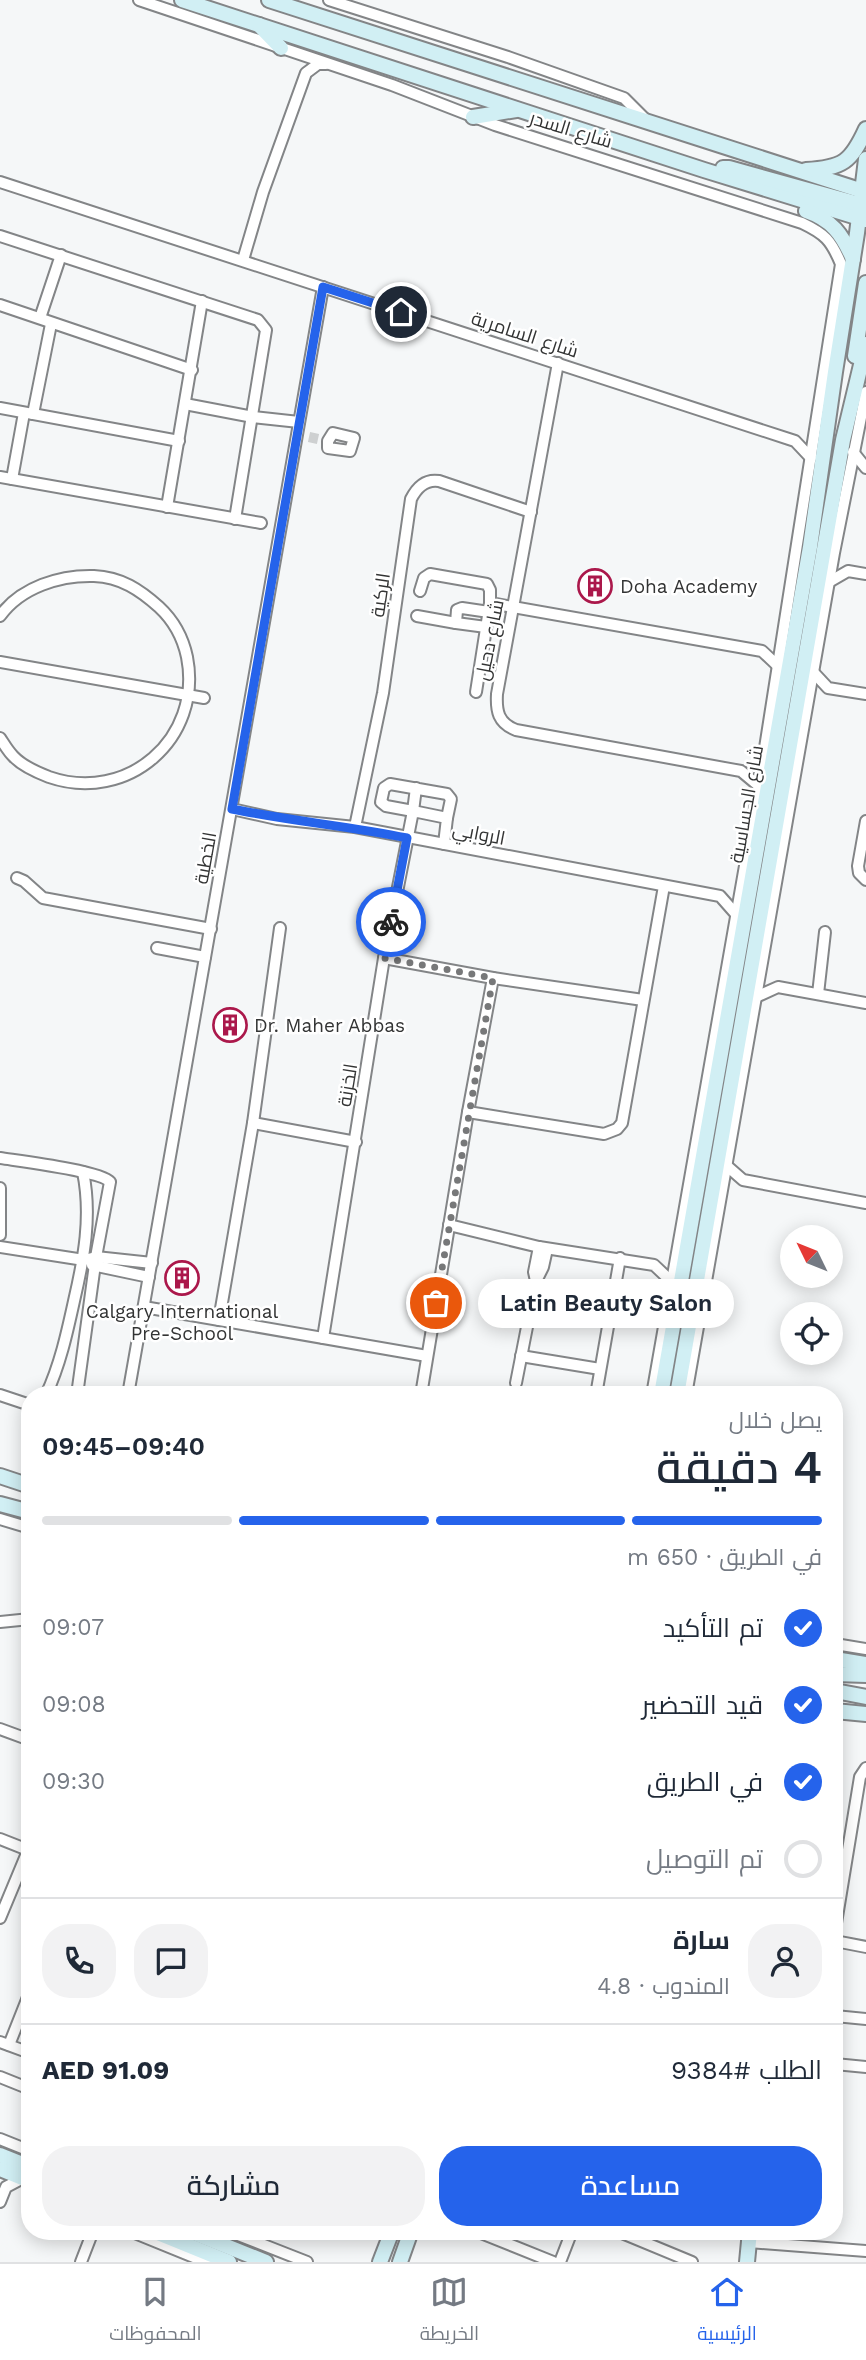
<!DOCTYPE html>
<html lang="ar">
<head>
<meta charset="utf-8">
<style>
  :root { --surface:#fff; --page:#f2f2f3; --text:#1f2937; --muted:#747a83; --line:#e0e1e3; --accent:#2563eb }
  body { margin:0; font-family:"Work Sans",Cairo,sans-serif; background:var(--page); color:var(--text); direction:rtl; height:100vh; display:flex; flex-direction:column; font-size:26px; white-space:nowrap }
  * { box-sizing:border-box; margin:0 }
  p { font-size:23px; color:var(--muted) }
  .icon { flex:none; width:38px; height:38px; fill:none; stroke:currentColor; stroke-width:2; stroke-linecap:round; stroke-linejoin:round }
  .map { position:relative; flex:1; overflow:hidden; direction:ltr }
  .sheet { position:absolute; left:21px; top:1386px; width:822px; height:854px; display:flex; flex-direction:column; background:var(--surface); border-radius:28px; box-shadow:0 4px 18px #0003; direction:rtl }
  .sheet>* { flex:none }
  .needle { width:46px; rotate:313deg }
  .tools { position:absolute; left:780px; top:1225px; display:grid; gap:14px }
  .tools a { display:grid; place-items:center; width:63px; height:63px; border-radius:50%; background:var(--surface); box-shadow:0 4px 18px #0003; font-size:35px }
  .pin { position:absolute; display:grid; place-items:center; width:60px; height:60px; color:#fff; margin:-30px; border:4px solid #fff; border-radius:50%; box-shadow:0 2px 7px #0007 }
  .courier { position:absolute; display:grid; place-items:center; width:70px; height:70px; margin:-35px; border:5px solid #2563eb; border-radius:50%; background:#fff; color:#222; box-shadow:0 2px 9px #0007 }
  .bubble { position:absolute; height:49px; border-radius:24px; background:var(--surface); box-shadow:0 4px 18px #0003; font-size:23px; font-weight:600; line-height:49px; text-align:center; direction:rtl }
  .summary em { font-style:normal; font-weight:600 }
  .summary div { display:flex; flex-direction:column-reverse }
  .summary { display:flex; align-items:center; justify-content:space-between; height:119px; padding:0 21px }
  h1 { font-size:46px; font-weight:600; line-height:52px }
  .bar { display:grid; grid-template-columns:repeat(4,1fr); gap:10px 7px; align-content:center; height:84px; padding:0 21px }
  .bar i { height:9px; border-radius:5px; background:var(--line) }
  .bar .selected { background:var(--accent) }
  .bar p { grid-column:span 4 }
  .line { display:flex; align-items:center; gap:18px; padding:0 21px; border-top:2px solid var(--line) }
  .line div { flex:1 }
  .round { display:grid; place-items:center; flex:none; width:74px; height:74px; border-radius:28px; background:var(--page) }
  ol { padding:0 21px; list-style:none }
  li { display:flex; align-items:center; gap:21px; height:77px }
  li p { margin-inline-start:auto }
  li .icon { padding:7px; border-radius:50%; background:var(--accent); color:#fff; stroke-width:4 }
  li:last-child { color:var(--muted) }
  li i { width:38px; height:38px; border:4px solid var(--line); border-radius:50% }
  .cta { display:flex; gap:14px; margin-top:auto; padding:14px 21px }
  .cta a { flex:1; height:80px; border-radius:28px; background:var(--accent); color:#fff; font-size:28px; font-weight:600; line-height:80px; text-align:center }
  .cta a+a { background:var(--page); color:var(--text) }
  .tab-bar { display:flex; justify-content:space-around; align-items:center; height:98px; border-top:2px solid var(--line); background:var(--surface); font-size:19px; color:var(--muted) }
  .tab-bar a { display:grid; justify-items:center; gap:4px }
  .tab-bar .selected { color:var(--accent) }
  .map>svg:first-child { display:block }
  .lines { fill:none; stroke-linecap:round; stroke-linejoin:round }
  .street-tunnel { stroke:#ced0d1; stroke-width:10; stroke-dasharray:10 5; stroke-linecap:butt }
  .street-casing { stroke:#838587; stroke-width:14 }
  .secondary-casing { stroke:#838587; stroke-width:18 }
  .street { stroke:#fff; stroke-width:10 }
  .secondary { stroke:#d1eff4; stroke-width:14 }
  .done { stroke:#777879; stroke-width:7; stroke-dasharray:0 12.6 }
  .route { stroke:#2563eb; stroke-width:9 }
  .labels { text-anchor:middle; stroke-width:5; stroke-linejoin:round; paint-order:stroke }
  .street-label { font-size:19px; fill:#333434; stroke:#fff }
  .poi-label { font-size:19px; fill:#333434; stroke:#fff; text-anchor:start }
</style>
</head>
<body>
<div class="map">
<svg width="866" height="2262" viewBox="0 0 866 2262">
  <rect width="100%" height="100%" fill="#f5f7f8"/>
  <g class="lines">
    <path class="street-tunnel" d="M309 437 318 439"/>
    <g class="street-casing">
      <g id="street">
        <path d="M139 0 392 85 495 125 802 223C825 234 831 240 841 264L759 786 652 1395"/>
        <path d="M329 0 508 57 624 98 646 120"/>
        <path d="M0 182 795 441 811 458"/>
        <path d="M0 236 258 320 266 330 235 519"/>
        <path d="M243 260 263 192 306 73 318 64H326"/>
        <path d="M0 305 192 370"/>
        <path d="M40 318 61 255"/>
        <path d="M558 363 497 694C496 711 498 723 516 730L741 771 759 786"/>
        <path d="M185 404 253 417 299 422"/>
        <path d="M0 408 179 441"/>
        <path d="M33 414 51 324"/>
        <path d="M333 433 354 438 350 451 328 448V441Z"/>
        <path d="M853 452 866 468"/>
        <path d="M0 477 261 523"/>
        <path d="M12 479 24 413"/>
        <path d="M167 507 202 301"/>
        <path d="M829 582 848 571 866 574"/>
        <path d="M420 591 424 578 430 574 487 584 490 590V603L762 651 778 666"/>
        <path d="M0 616C21 587 60 575 94 576 121 577 140 590 159 607 173 620 183 638 187 657 203 739 127 804 49 777 36 772 22 766 13 756 8 751 4 744 0 738"/>
        <path d="M417 616 456 623"/>
        <path d="M486 627 456 623 457 610 462 608 489 612"/>
        <path d="M0 662 204 698"/>
        <path d="M814 673 828 688 866 694"/>
        <path d="M476 692 490 603"/>
        <path d="M416 788 413 811 386 806 381 802 384 788 390 784 447 794 451 799 447 818"/>
        <path d="M232 809 277 819 355 827 720 896 735 913"/>
        <path d="M866 821 858 866 859 873 866 880"/>
        <path d="M355 827 383 693 411 499C417 487 426 479 439 481L531 512"/>
        <path d="M17 878 24 881 43 898 211 929"/>
        <path d="M157 948 205 957"/>
        <path d="M384 958 493 978 643 1000"/>
        <path d="M818 994 825 932"/>
        <path d="M756 997 778 987 866 1003"/>
        <path d="M468 1112 604 1134 617 1129 622 1123 664 886"/>
        <path d="M253 1123 356 1142"/>
        <path d="M0 1158C19 1161 101 1171 110 1182L96 1257 77 1395"/>
        <path d="M727 1166 743 1180 866 1203"/>
        <path d="M0 1188V1235"/>
        <path d="M449 1225 539 1247 654 1265 672 1282"/>
        <path d="M0 1247 84 1260 96 1257 152 1263"/>
        <path d="M92 1265 149 1277"/>
        <path d="M536 1281 543 1267 547 1249"/>
        <path d="M533 1292 611 1304"/>
        <path d="M144 1307 427 1356"/>
        <path d="M219 1320 253 1123 280 928"/>
        <path d="M323 1338 384 958 413 811 447 818 444 844"/>
        <path d="M521 1356 600 1369"/>
        <path d="M516 1383 536 1281 534 1272 539 1247"/>
        <path d="M0 1395 30 1405"/>
        <path d="M46 1395C60 1365 67 1333 74 1301 84 1258 92 1216 83 1172"/>
        <path d="M128 1395 323 287"/>
        <path d="M421 1395 468 1112 493 978"/>
        <path d="M596 1395 620 1258"/>
        <path d="M686 1395 834 553 866 392"/>
        <path d="M0 1519 30 1528"/>
        <path d="M0 1622 30 1619"/>
        <path d="M835 1644 866 1649"/>
        <path d="M0 1729 30 1740"/>
        <path d="M0 1839 28 1850"/>
        <path d="M0 1918 30 1846"/>
        <path d="M835 1929 860 1777 866 1768"/>
        <path d="M835 1941 866 1947"/>
        <path d="M835 2016 866 2019"/>
        <path d="M0 2042 30 2053"/>
        <path d="M9 2045 30 1992"/>
        <path d="M835 2064 866 2067"/>
        <path d="M0 2077 30 2089"/>
        <path d="M0 2139 30 2151"/>
        <path d="M0 2202 6 2187 23 2178"/>
        <path d="M130 2231 206 2262"/>
        <path d="M228 2231 307 2262"/>
        <path d="M381 2231V2232"/>
        <path d="M476 2231 553 2262"/>
        <path d="M617 2231 692 2262"/>
        <path d="M749 2242 866 2251"/>
        <path d="M81 2262 93 2231"/>
        <path d="M560 2262 572 2231"/>
      </g>
    </g>
    <g class="secondary-casing">
      <g id="secondary">
        <path d="M182 0 704 170 866 220"/>
        <path d="M269 0 866 192"/>
        <path d="M259 25 281 48"/>
        <path d="M473 117 516 110"/>
        <path d="M723 168H729L866 206"/>
        <path d="M806 170C843 168 851 162 866 129"/>
        <path d="M806 211C832 220 842 234 853 259"/>
        <path d="M855 356 866 283"/>
        <path d="M661 1395 810 547 835 372 857 233 866 159"/>
        <path d="M677 1395 843 440 866 344"/>
        <path d="M0 1476 30 1486"/>
        <path d="M0 1504 30 1512"/>
        <path d="M835 1659 866 1664"/>
        <path d="M835 1674 866 1675"/>
        <path d="M835 1691 866 1697"/>
        <path d="M835 1711 866 1714"/>
        <path d="M0 2155 30 2167"/>
        <path d="M0 2169 30 2181"/>
        <path d="M153 2231 229 2262"/>
        <path d="M189 2231 266 2262"/>
        <path d="M380 2262 392 2231"/>
        <path d="M400 2262 411 2231"/>
        <path d="M747 2262 750 2231"/>
      </g>
    </g>
    <use href="#street" class="street"/>
    <use href="#secondary" class="secondary"/>
  </g>
  <g class="lines">
    <path class="done" d="M391 922 384 958 493 978 436 1303"/>
    <path class="route" d="M391 922 407 838C348 826 290 821 232 809L323 287 401 312"/>
  </g>
  <defs>
    <g id="building-ring" transform="scale(1.75)"><circle r="9.5" fill="#fff" stroke="#ab184b" stroke-width="1.5"/><path d="M-4-6H4V6H1V3H-1V6H-4ZM-2.5-4.3h1.7v1.8h-1.7ZM.8-4.3h1.7v1.8H.8ZM-2.5-1h1.7V.8h-1.7ZM.8-1h1.7V.8H.8Z" fill="#ab184b"/></g>
  </defs>
  <g fill-rule="evenodd">
    <use href="#building-ring" x="595" y="586"/>
    <use href="#building-ring" x="230" y="1025"/>
    <use href="#building-ring" x="182" y="1278"/>
  </g>
  <g class="labels">
    <g class="street-label">
      <text transform="translate(571 129) rotate(17)" y="7">شارع السدر</text>
      <text transform="translate(525 334) rotate(18)" y="7">شارع السامرية</text>
      <text transform="translate(380 595) rotate(-82)" y="7">الركية</text>
      <text transform="translate(489 640) rotate(-79)" y="7">شارع دحيل</text>
      <text transform="translate(746 804) rotate(-80)" y="7">شارع الجساسية</text>
      <text transform="translate(479 833) rotate(11)" y="7">الروابي</text>
      <text transform="translate(205 858) rotate(-80)" y="7">الخطية</text>
      <text transform="translate(347 1085) rotate(-81)" y="7">الخزنة</text>
    </g>
    <g class="poi-label">
      <text x="620" y="593">Doha Academy</text>
      <text x="254" y="1032">Dr. Maher Abbas</text>
      <text x="182" y="1318" text-anchor="middle">Calgary International<tspan x="182" dy="22">Pre-School</tspan></text>
    </g>
  </g>
</svg>
<div class="tools">
<a><svg class="needle" viewBox="-14 -14 28 28"><path d="M0-13l5 13h-10z" fill="#e53935"/><path d="M0 13l5-13h-10z" fill="#747a83"/></svg></a>
<a><svg class="icon" aria-label="locate" viewBox="0 0 24 24"><circle cx="12" cy="12" r="6"/><path d="M12 2v4M12 18v4M2 12h4M18 12h4"/></svg></a>
</div>
<div class="pin" style="left:436px;top:1303px;background:#ea580c"><svg class="icon" aria-label="bag" viewBox="0 0 24 24"><path d="M5 8h14l-1 12H6zM9 8a3 3 0 0 1 6 0"/></svg></div>
<div class="pin" style="left:401px;top:312px;background:#1f2937"><svg class="icon" aria-label="home" viewBox="0 0 24 24"><path d="M3 11l9-7 9 7M6 9v11h12V9"/></svg></div>
<div class="courier" style="left:391px;top:922px"><svg class="icon" aria-label="bike" viewBox="0 0 24 24"><circle cx="6" cy="16" r="4"/><circle cx="18" cy="16" r="4"/><path d="M6 16l4-8h5l3 8M10 8l3 8H6M13 5h3"/></svg></div>
<div class="bubble" style="left:478px;top:1279px;width:256px">Latin Beauty Salon</div>
<section class="sheet">
<div class="summary"><div><h1>4 دقيقة</h1><p>يصل خلال</p></div><em>09:40–09:45</em></div>
<div class="bar"><i class="selected"></i><i class="selected"></i><i class="selected"></i><i></i><p>في الطريق · 650 m</p></div>
<ol>
<li><svg class="icon" aria-label="check" viewBox="0 0 24 24"><path d="M5 12l5 5 9-10"/></svg>تم التأكيد<p>09:07</p></li>
<li><svg class="icon" aria-label="check" viewBox="0 0 24 24"><path d="M5 12l5 5 9-10"/></svg>قيد التحضير<p>09:08</p></li>
<li><svg class="icon" aria-label="check" viewBox="0 0 24 24"><path d="M5 12l5 5 9-10"/></svg>في الطريق<p>09:30</p></li>
<li><i></i>تم التوصيل</li>
</ol>
<div class="line" style="height:126px"><a class="round"><svg class="icon" aria-label="person" viewBox="0 0 24 24"><circle cx="12" cy="8" r="4"/><path d="M4 21q1-7 8-7t8 7"/></svg></a><div><b>سارة</b><p>المندوب · 4.8</p></div><a class="round"><svg class="icon" aria-label="chat" viewBox="0 0 24 24"><path d="M4 5h16v11H9l-5 4z"/></svg></a><a class="round"><svg class="icon" aria-label="phone" viewBox="0 0 24 24"><path d="M5 4h4l2 5-3 2q2 4 5 5l2-3 5 2v4C11 20 4 13 5 4z"/></svg></a></div>
<div class="line" style="height:91px"><div>الطلب #9384</div><b>AED 91.09</b></div>
<div class="cta"><a>مساعدة</a><a>مشاركة</a></div>
</section>
</div>
<nav class="tab-bar">
<a class="selected"><svg class="icon" aria-label="home" viewBox="0 0 24 24"><path d="M3 11l9-7 9 7M6 9v11h12V9"/></svg>الرئيسية</a>
<a><svg class="icon" aria-label="map" viewBox="0 0 24 24"><path d="M3 6l6-2 6 2 6-2v14l-6 2-6-2-6 2zM9 4v14M15 6v14"/></svg>الخريطة</a>
<a><svg class="icon" aria-label="saved" viewBox="0 0 24 24"><path d="M7 4h10v16l-5-4-5 4z"/></svg>المحفوظات</a>
</nav>
</body>
</html>
